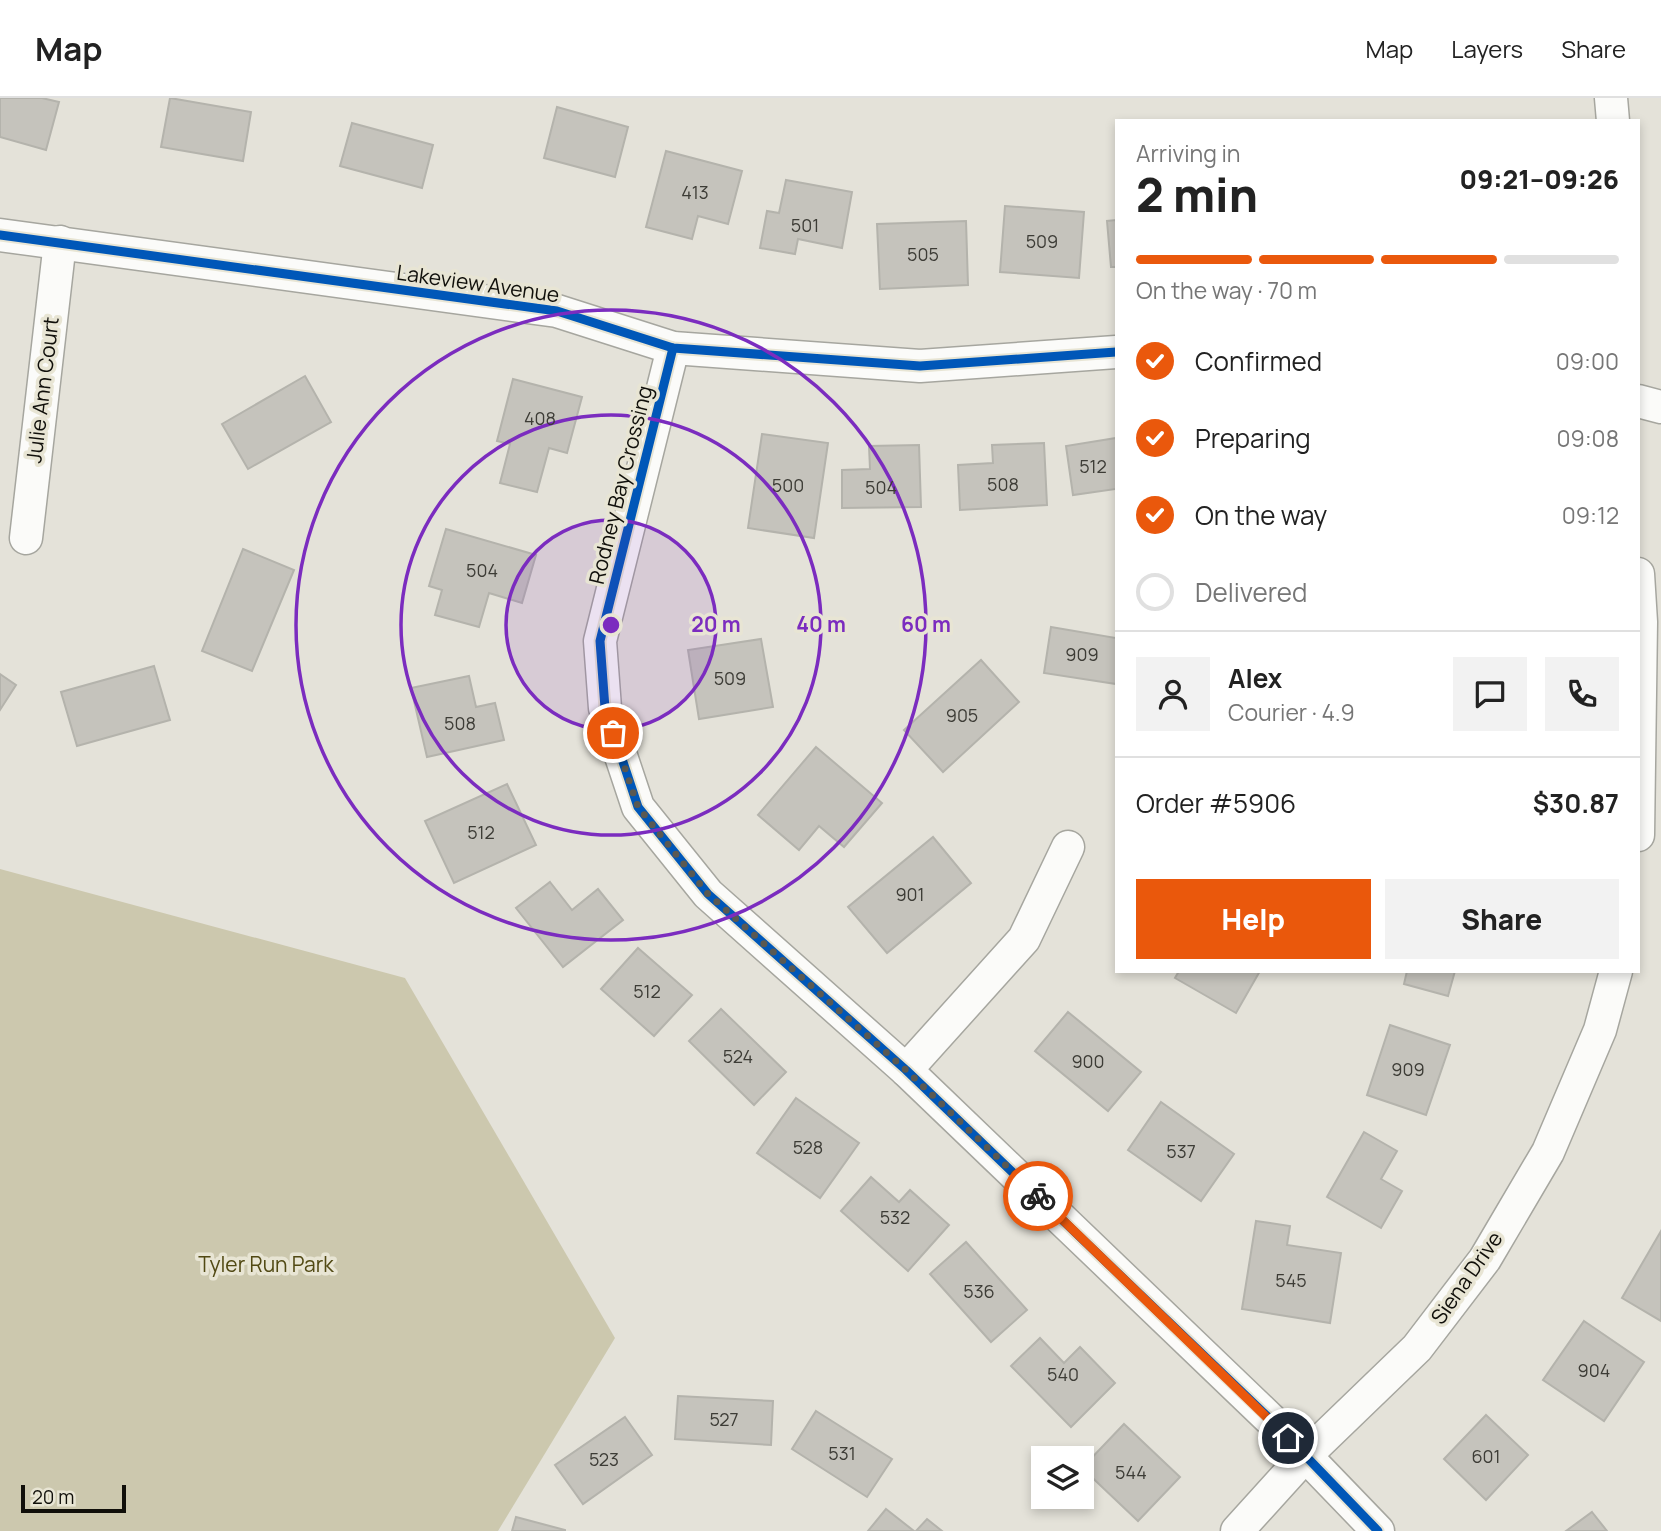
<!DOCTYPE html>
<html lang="en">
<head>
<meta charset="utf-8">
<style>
  :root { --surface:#fff; --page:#f2f2f2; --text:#222; --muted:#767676; --line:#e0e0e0; --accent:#ea580c }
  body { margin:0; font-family:Manrope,sans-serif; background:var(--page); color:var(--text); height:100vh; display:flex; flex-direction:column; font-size:26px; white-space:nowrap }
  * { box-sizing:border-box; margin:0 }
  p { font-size:23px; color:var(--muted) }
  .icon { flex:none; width:38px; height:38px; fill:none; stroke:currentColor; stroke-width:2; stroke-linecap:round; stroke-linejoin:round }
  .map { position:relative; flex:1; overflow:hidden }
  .panel { position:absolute; left:1115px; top:21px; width:525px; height:854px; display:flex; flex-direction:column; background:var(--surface); border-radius:0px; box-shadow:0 4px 10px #0003 }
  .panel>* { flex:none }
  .controls { position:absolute; left:1031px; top:1348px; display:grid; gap:14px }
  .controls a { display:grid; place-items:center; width:63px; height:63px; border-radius:0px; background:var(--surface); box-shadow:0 4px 10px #0003; font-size:35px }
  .scale { position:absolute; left:21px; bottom:18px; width:105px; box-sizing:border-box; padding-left:7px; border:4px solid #100f0a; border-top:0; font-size:19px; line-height:24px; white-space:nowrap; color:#100f0a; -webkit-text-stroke:5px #e8e5d4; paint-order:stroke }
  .pin { position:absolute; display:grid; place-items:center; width:60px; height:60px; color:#fff; margin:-30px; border:4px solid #fff; border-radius:50%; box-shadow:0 2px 7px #0007 }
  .courier { position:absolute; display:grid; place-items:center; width:70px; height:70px; margin:-35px; border:5px solid #ea580c; border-radius:50%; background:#fff; color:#222; box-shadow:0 2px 9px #0007 }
  .summary em { font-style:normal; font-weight:800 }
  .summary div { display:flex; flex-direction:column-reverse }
  .summary { display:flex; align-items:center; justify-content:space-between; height:119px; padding:0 21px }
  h1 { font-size:46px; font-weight:800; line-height:52px }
  .bar { display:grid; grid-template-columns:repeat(4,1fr); gap:10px 7px; align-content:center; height:84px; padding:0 21px }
  .bar i { height:9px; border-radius:5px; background:var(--line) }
  .bar .on { background:var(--accent) }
  .bar p { grid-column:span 4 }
  .line { display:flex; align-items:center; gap:18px; padding:0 21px; border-top:2px solid var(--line) }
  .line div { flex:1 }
  .round { display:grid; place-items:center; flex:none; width:74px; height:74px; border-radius:0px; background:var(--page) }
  ol { padding:0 21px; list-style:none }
  li { display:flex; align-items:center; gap:21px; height:77px }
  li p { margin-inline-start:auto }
  li .icon { padding:7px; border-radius:50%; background:var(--accent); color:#fff; stroke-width:4 }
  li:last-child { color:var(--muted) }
  li i { width:38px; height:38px; border:4px solid var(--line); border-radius:50% }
  .cta { display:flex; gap:14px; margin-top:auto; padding:14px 21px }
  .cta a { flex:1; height:80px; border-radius:0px; background:var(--accent); color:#fff; font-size:28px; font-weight:800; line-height:80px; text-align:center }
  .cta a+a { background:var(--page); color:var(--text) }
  header { display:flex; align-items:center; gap:42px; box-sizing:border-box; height:98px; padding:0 35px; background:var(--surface); border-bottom:2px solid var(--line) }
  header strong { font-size:33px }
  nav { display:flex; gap:38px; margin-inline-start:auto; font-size:24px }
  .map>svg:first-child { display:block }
  .green { fill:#ccc8ae }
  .building { fill:#c5c3bc; stroke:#b4b3ac; stroke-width:2 }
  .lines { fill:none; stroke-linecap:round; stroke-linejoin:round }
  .minor-casing { stroke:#a6a69f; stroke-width:35 }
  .minor { stroke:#fbfbf9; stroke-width:32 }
  .cycleway-casing { stroke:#e8e5d4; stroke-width:13 }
  .cycleway { stroke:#0057b8; stroke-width:9 }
  .done { stroke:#5a5952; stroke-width:7; stroke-dasharray:0 12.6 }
  .route { stroke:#ea580c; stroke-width:9 }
  .ring { fill:none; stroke:#7b2cbf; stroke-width:3.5 }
  .labels { text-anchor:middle; stroke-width:7; stroke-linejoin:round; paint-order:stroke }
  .number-label { font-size:18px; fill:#3d3c36 }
  .street-label { font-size:21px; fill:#100f0a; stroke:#e8e5d4 }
  .park-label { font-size:21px; fill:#514913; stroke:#e8e5d4 }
  .centre { fill:#7b2cbf; stroke:#e8e5d4; stroke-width:3.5 }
  .ring-label { font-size:21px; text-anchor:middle; font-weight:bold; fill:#7b2cbf; stroke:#e8e5d4; stroke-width:7; stroke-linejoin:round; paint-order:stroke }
</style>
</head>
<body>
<header>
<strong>Map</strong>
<nav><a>Map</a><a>Layers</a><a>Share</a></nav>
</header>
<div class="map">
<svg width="1661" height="1433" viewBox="0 0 1661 1433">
  <rect width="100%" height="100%" fill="#e4e2d9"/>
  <path class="green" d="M0 771 405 880 615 1240 498 1433H0Z"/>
  <g class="building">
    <path d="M0 0H42L59 4 46 52 0 39Z"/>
    <path d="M170 0 251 14 243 63 161 49Z"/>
    <path d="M557 9 628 29 615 79 544 60Z"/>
    <path d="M352 25 433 47 422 90 340 68Z"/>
    <path d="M666 53 742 73 728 126 698 118 692 141 646 129Z"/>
    <path d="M786 82 852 94 842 150 798 141 795 156 760 150 767 113 779 115Z"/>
    <path d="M1005 108 1084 114 1079 180 1000 174Z"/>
    <path d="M1116 122V169H1111L1107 123Z"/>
    <path d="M966 123 968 187 880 191 877 126Z"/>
    <path d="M305 278 331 324 248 371 222 326Z"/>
    <path d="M513 281 582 299 567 355 549 350 537 394 500 385 510 346 497 343Z"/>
    <path d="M762 336 828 345 814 440 748 430Z"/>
    <path d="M1116 340V391L1073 397 1066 348Z"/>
    <path d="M1044 345 1047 407 960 412 958 367 993 365 992 347Z"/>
    <path d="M919 347 921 409 842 410V372L870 371 869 348Z"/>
    <path d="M446 431 536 457 522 505 489 495 479 529 435 517 442 492 429 488Z"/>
    <path d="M243 451 294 472 252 573 202 553Z"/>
    <path d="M1051 529 1116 540V586L1044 575Z"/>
    <path d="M761 541 773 609 699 621 688 552Z"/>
    <path d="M981 562 1019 604 943 674 904 632Z"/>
    <path d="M154 568 170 622 77 648 61 594Z"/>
    <path d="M0 576 16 587 0 612Z"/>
    <path d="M469 578 476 609 495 605 504 642 427 659 411 590Z"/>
    <path d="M816 649 882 705 844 749 819 728 799 752 758 717Z"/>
    <path d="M507 686 536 747 454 785 425 723Z"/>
    <path d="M933 739 971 785 887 855 848 809Z"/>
    <path d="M550 784 572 812 598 791 623 822 563 869 516 810Z"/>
    <path d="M638 850 692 897 654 938 601 891Z"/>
    <path d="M1179 873H1260L1236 915 1175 880Z"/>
    <path d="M1407 873H1455L1448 898 1404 886Z"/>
    <path d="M721 911 786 974 754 1007 689 943Z"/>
    <path d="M1068 914 1141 974 1108 1013 1035 953Z"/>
    <path d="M1390 927 1450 947 1426 1017 1367 997Z"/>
    <path d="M796 1000 859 1045 820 1100 757 1055Z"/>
    <path d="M1161 1004 1234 1056 1201 1103 1128 1052Z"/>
    <path d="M1364 1034 1397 1053 1381 1081 1402 1093 1381 1130 1327 1099Z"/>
    <path d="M871 1079 899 1104 910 1092 949 1127 908 1173 841 1113Z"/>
    <path d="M1256 1123 1290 1128 1287 1147 1341 1155 1330 1225 1242 1211Z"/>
    <path d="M1661 1133V1223L1622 1200Z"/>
    <path d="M966 1144 1027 1212 991 1244 930 1176Z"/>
    <path d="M1584 1223 1644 1264 1604 1323 1543 1282Z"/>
    <path d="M1040 1240 1064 1265 1080 1249 1115 1285 1071 1329 1011 1268Z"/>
    <path d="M678 1298 773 1303 771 1347 675 1341Z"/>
    <path d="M816 1313 892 1361 867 1399 792 1351Z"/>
    <path d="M1486 1317 1528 1357 1486 1402 1444 1361Z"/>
    <path d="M625 1319 652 1357 583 1406 555 1367Z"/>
    <path d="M1124 1326 1180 1379 1138 1423 1082 1370Z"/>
    <path d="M886 1411 914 1433H868Z"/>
    <path d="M1592 1414 1607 1433H1566Z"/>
    <path d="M516 1419 565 1432V1433H512Z"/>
    <path d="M927 1421 942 1433H916Z"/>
  </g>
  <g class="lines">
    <g class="minor-casing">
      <g id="minor">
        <path d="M1611 0 1613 23"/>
        <path d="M0 137 557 213 673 250 920 268 1116 254"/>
        <path d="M673 250 600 543 605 610 638 709 708 796 906 972 1271 1322 1378 1433"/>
        <path d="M1638 303 1661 309"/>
        <path d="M26 440 60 144"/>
        <path d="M1638 476 1641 524 1638 737"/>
        <path d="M906 972 1024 841 1068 749"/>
        <path d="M1237 1433 1305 1358 1417 1250 1485 1161 1548 1054 1600 932 1616 873"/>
      </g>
    </g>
    <use href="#minor" class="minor"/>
    <g class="cycleway-casing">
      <g id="cycleway">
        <path d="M0 137 557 213 673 250 920 268 1116 254"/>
        <path d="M673 250 600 543 605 610 638 709 708 796 906 972 1271 1322 1378 1433"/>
      </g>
    </g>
    <use href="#cycleway" class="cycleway"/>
  </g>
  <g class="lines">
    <path class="done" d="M613 635 638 709 708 796 906 972 1038 1098"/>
    <path class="route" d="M1038 1098 1288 1340"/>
  </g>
  <circle cx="611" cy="527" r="105" fill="#7b2cbf" fill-opacity=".12"/>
  <g class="ring">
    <circle cx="611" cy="527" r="105"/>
    <circle cx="611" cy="527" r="210"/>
    <circle cx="611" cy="527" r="315"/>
  </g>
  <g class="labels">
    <g class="number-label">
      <text x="695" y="101">413</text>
      <text x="805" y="134">501</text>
      <text x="1042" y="150">509</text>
      <text x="923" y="163">505</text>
      <text x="540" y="327">408</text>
      <text x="1093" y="375">512</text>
      <text x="1003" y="393">508</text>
      <text x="788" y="394">500</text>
      <text x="881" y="396">504</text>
      <text x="482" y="479">504</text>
      <text x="1082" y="563">909</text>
      <text x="730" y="587">509</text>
      <text x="962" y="624">905</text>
      <text x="460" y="632">508</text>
      <text x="481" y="741">512</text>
      <text x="910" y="803">901</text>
      <text x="647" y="900">512</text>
      <text x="738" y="965">524</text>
      <text x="1088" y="970">900</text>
      <text x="1408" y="978">909</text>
      <text x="808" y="1056">528</text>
      <text x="1181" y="1060">537</text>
      <text x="895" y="1126">532</text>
      <text x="1291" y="1189">545</text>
      <text x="979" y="1200">536</text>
      <text x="1594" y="1279">904</text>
      <text x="1063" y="1283">540</text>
      <text x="724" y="1328">527</text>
      <text x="842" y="1362">531</text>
      <text x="1486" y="1365">601</text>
      <text x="604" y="1368">523</text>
      <text x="1131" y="1381">544</text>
    </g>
    <g class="street-label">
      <text transform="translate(478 186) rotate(8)" y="7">Lakeview Avenue</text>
      <text transform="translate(43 292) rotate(-83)" y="7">Julie Ann Court</text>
      <text transform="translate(621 387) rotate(-76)" y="7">Rodney Bay Crossing</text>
      <text transform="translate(1467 1180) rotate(-55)" y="7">Siena Drive</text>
    </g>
    <g class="park-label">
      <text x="266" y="1174">Tyler Run Park</text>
    </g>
  </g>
  <circle cx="611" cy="527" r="10" class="centre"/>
  <g class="ring-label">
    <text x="716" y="534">20 m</text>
    <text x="821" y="534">40 m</text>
    <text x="926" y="534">60 m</text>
  </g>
</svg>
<div class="controls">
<a><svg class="icon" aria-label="layers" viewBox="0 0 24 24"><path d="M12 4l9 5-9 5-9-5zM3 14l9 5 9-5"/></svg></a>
</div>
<div class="scale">20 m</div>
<div class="pin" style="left:613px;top:635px;background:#ea580c"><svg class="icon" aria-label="bag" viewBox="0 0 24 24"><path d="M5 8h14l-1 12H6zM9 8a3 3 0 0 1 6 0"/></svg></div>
<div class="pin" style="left:1288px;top:1340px;background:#1f2937"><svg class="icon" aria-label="home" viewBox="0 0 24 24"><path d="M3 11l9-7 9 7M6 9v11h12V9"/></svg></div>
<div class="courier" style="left:1038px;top:1098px"><svg class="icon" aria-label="bike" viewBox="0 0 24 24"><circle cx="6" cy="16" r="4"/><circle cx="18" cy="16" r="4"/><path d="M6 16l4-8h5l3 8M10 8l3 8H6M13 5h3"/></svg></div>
<section class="panel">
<div class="summary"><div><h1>2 min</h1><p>Arriving in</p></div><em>09:21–09:26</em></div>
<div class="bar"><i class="on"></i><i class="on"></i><i class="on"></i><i></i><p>On the way · 70 m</p></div>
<ol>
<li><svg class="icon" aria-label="check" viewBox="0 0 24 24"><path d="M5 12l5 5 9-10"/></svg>Confirmed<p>09:00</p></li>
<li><svg class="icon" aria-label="check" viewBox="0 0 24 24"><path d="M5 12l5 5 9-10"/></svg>Preparing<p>09:08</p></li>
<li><svg class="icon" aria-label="check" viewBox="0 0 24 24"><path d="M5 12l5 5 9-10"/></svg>On the way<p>09:12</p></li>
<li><i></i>Delivered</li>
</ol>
<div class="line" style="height:126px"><a class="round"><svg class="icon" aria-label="person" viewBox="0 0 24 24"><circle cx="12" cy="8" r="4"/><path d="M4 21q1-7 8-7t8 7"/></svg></a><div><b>Alex</b><p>Courier · 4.9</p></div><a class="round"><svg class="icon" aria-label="chat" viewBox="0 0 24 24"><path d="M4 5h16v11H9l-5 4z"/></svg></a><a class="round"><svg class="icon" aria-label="phone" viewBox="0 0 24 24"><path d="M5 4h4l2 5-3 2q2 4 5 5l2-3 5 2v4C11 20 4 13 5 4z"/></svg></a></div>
<div class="line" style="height:91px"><div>Order #5906</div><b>$30.87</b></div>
<div class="cta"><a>Help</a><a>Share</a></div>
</section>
</div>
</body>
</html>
